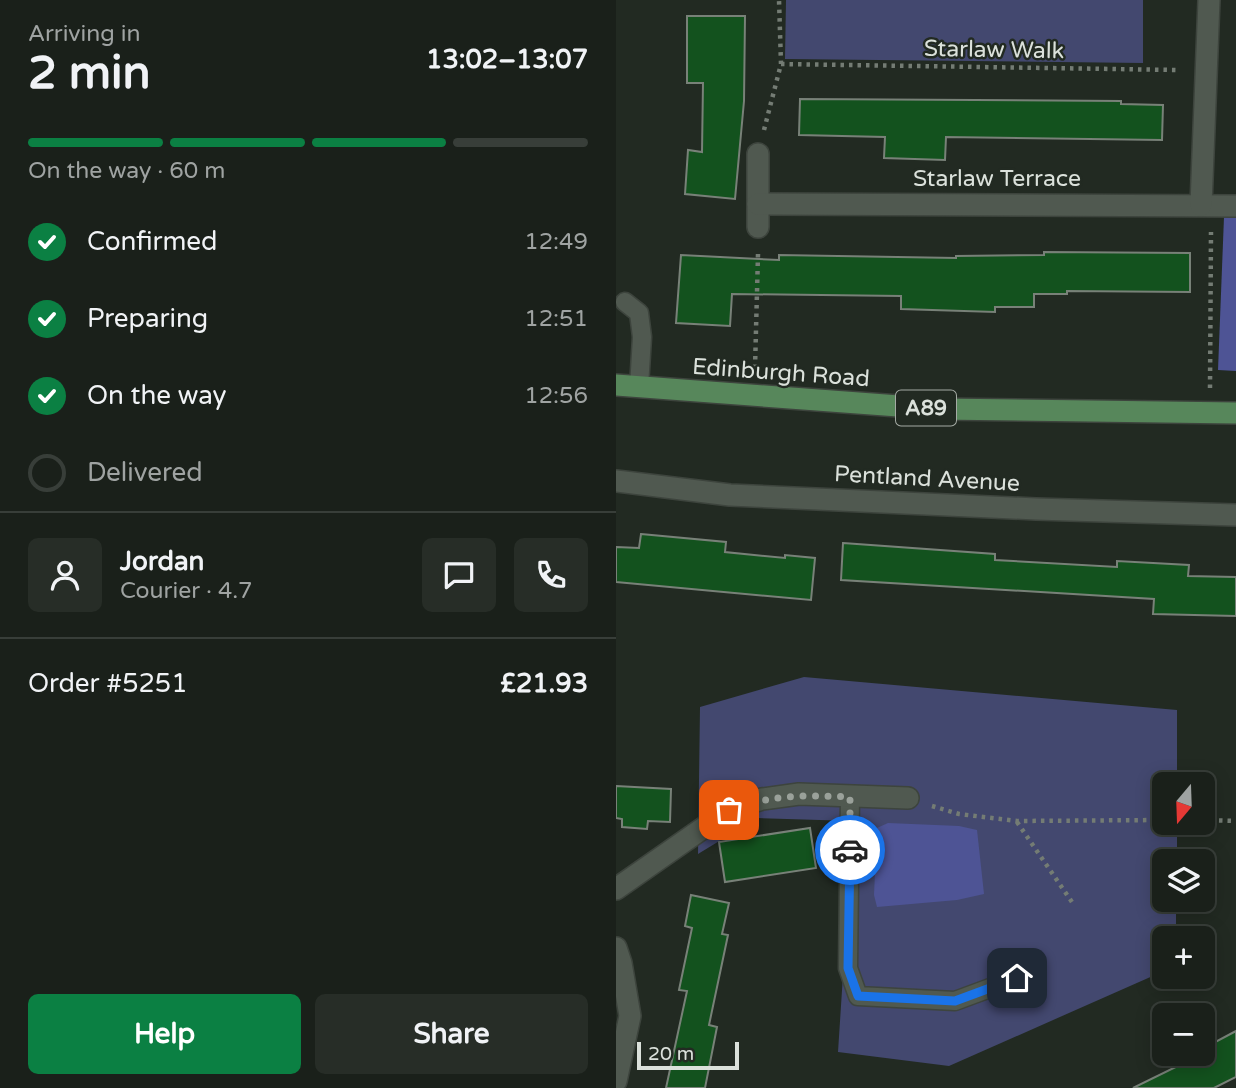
<!DOCTYPE html>
<html lang="en">
<head>
<meta charset="utf-8">
<style>
  :root { --surface:#1a201a; --page:#272d27; --text:#f1f3f6; --muted:#9fa3a2; --line:#383e39; --accent:#0b8043 }
  body { margin:0; font-family:"Varela Round",sans-serif; background:var(--page); color:var(--text); height:100vh; display:flex; flex-direction:column; font-size:26px; white-space:nowrap }
  * { box-sizing:border-box; margin:0 }
  p { font-size:23px; color:var(--muted) }
  .icon { flex:none; width:38px; height:38px; fill:none; stroke:currentColor; stroke-width:2; stroke-linecap:round; stroke-linejoin:round }
  .map { position:relative; flex:1; overflow:hidden }
  .details { display:flex; flex-direction:column; background:var(--surface); width:616px }
  .details>* { flex:none }
  .needle { width:46px; rotate:199deg }
  .fabs { position:absolute; left:536px; top:772px; display:grid; gap:14px }
  .fabs a { display:grid; place-items:center; width:63px; height:63px; border-radius:10px; background:var(--surface); box-shadow:0 4px 18px #0003,0 0 0 2px var(--line); font-size:35px }
  .scale { position:absolute; left:21px; bottom:18px; width:102px; box-sizing:border-box; padding-left:7px; border:4px solid #dbe1db; border-top:0; font-size:19px; line-height:24px; white-space:nowrap; color:#dbe1db; -webkit-text-stroke:5px #222a22; paint-order:stroke }
  .pin { position:absolute; display:grid; place-items:center; width:60px; height:60px; color:#fff; margin:-30px; border-radius:14px; box-shadow:0 4px 10px #0006 }
  .courier { position:absolute; display:grid; place-items:center; width:70px; height:70px; margin:-35px; border:5px solid #1a73e8; border-radius:50%; background:#fff; color:#222; box-shadow:0 2px 9px #0007 }
  .summary em { font-style:normal; font-weight:800 }
  .summary div { display:flex; flex-direction:column-reverse }
  .summary { display:flex; align-items:center; justify-content:space-between; height:119px; padding:0 28px }
  h1 { font-size:46px; font-weight:800; line-height:52px }
  .bar { display:grid; grid-template-columns:repeat(4,1fr); gap:10px 7px; align-content:center; height:84px; padding:0 28px }
  .bar i { height:9px; border-radius:5px; background:var(--line) }
  .bar .current { background:var(--accent) }
  .bar p { grid-column:span 4 }
  .line { display:flex; align-items:center; gap:18px; padding:0 28px; border-top:2px solid var(--line) }
  .line div { flex:1 }
  .round { display:grid; place-items:center; flex:none; width:74px; height:74px; border-radius:10px; background:var(--page) }
  ol { padding:0 28px; list-style:none }
  li { display:flex; align-items:center; gap:21px; height:77px }
  li p { margin-inline-start:auto }
  li .icon { padding:7px; border-radius:50%; background:var(--accent); color:#fff; stroke-width:4 }
  li:last-child { color:var(--muted) }
  li i { width:38px; height:38px; border:4px solid var(--line); border-radius:50% }
  .button { display:flex; gap:14px; margin-top:auto; padding:14px 28px }
  .button a { flex:1; height:80px; border-radius:10px; background:var(--accent); color:#fff; font-size:28px; font-weight:800; line-height:80px; text-align:center }
  .button a+a { background:var(--page); color:var(--text) }
  main { display:flex; flex:1; min-height:0 }
  .map>svg:first-child { display:block }
  .green { fill:#43486f }
  .forest { fill:#4e5495 }
  .building { fill:#13521e; stroke:#788178; stroke-width:2 }
  .lines { fill:none; stroke-linecap:round; stroke-linejoin:round }
  .service-casing { stroke:#3d443d; stroke-width:21 }
  .minor-casing { stroke:#3d443d; stroke-width:24 }
  .primary-casing { stroke:#3d443d; stroke-width:24 }
  .path { stroke:#747c74; stroke-width:4.5; stroke-dasharray:3.5 5; stroke-linecap:butt }
  .service { stroke:#505950; stroke-width:18 }
  .minor { stroke:#505950; stroke-width:21 }
  .primary { stroke:#57875b; stroke-width:21 }
  .done { stroke:#9aa19a; stroke-width:7; stroke-dasharray:0 12.6 }
  .route { stroke:#1a73e8; stroke-width:9 }
  .labels { text-anchor:middle; stroke-width:5; stroke-linejoin:round; paint-order:stroke }
  .shield { fill:#222a22; stroke:#a4aaa4; stroke-width:2 }
  .shield-label { font-size:21px; font-weight:bold; fill:#dbe1db }
  .street-label { font-size:23px; fill:#dbe1db; stroke:#222a22 }
</style>
</head>
<body>
<main>
<section class="details">
<div class="summary"><div><h1>2 min</h1><p>Arriving in</p></div><em>13:02–13:07</em></div>
<div class="bar"><i class="current"></i><i class="current"></i><i class="current"></i><i></i><p>On the way · 60 m</p></div>
<ol>
<li><svg class="icon" aria-label="check" viewBox="0 0 24 24"><path d="M5 12l5 5 9-10"/></svg>Confirmed<p>12:49</p></li>
<li><svg class="icon" aria-label="check" viewBox="0 0 24 24"><path d="M5 12l5 5 9-10"/></svg>Preparing<p>12:51</p></li>
<li><svg class="icon" aria-label="check" viewBox="0 0 24 24"><path d="M5 12l5 5 9-10"/></svg>On the way<p>12:56</p></li>
<li><i></i>Delivered</li>
</ol>
<div class="line" style="height:126px"><a class="round"><svg class="icon" aria-label="person" viewBox="0 0 24 24"><circle cx="12" cy="8" r="4"/><path d="M4 21q1-7 8-7t8 7"/></svg></a><div><b>Jordan</b><p>Courier · 4.7</p></div><a class="round"><svg class="icon" aria-label="chat" viewBox="0 0 24 24"><path d="M4 5h16v11H9l-5 4z"/></svg></a><a class="round"><svg class="icon" aria-label="phone" viewBox="0 0 24 24"><path d="M5 4h4l2 5-3 2q2 4 5 5l2-3 5 2v4C11 20 4 13 5 4z"/></svg></a></div>
<div class="line" style="height:91px"><div>Order #5251</div><b>£21.93</b></div>
<div class="button"><a>Help</a><a>Share</a></div>
</section>
<div class="map">
<svg width="620" height="1088" viewBox="0 0 620 1088">
  <rect width="100%" height="100%" fill="#222a22"/>
  <g class="green">
    <path d="M170 0H527V63L169 59Z"/>
    <path d="M188 677 561 710V784H548V822L561 823V861H548V900H560V938H548V971L333 1066 222 1052 237 821 141 818 82 854 84 707Z"/>
  </g>
  <g class="forest">
    <path d="M608 217H620V371L602 370Z"/>
    <path d="M272 823 343 826 361 830 368 894 341 900 261 907 258 895 261 828Z"/>
  </g>
  <g class="building">
    <path d="M71 16H129L128 101 119 199 69 194 72 150 86 152 87 83H71Z"/>
    <path d="M184 99 505 101V104L547 105 546 140 330 137 329 160 268 158 269 137 183 135Z"/>
    <path d="M428 252 574 253V292L451 291V294H418V307H379V312L285 309V296L116 294 114 326 60 323 65 255 163 260V255L340 258V256L428 255Z"/>
    <path d="M25 534 110 542 109 552 169 558V555L199 558 195 600 0 582V547L23 548Z"/>
    <path d="M227 543 379 554V560L501 567V561L573 565 572 576 620 577V616L537 614 538 599 225 580Z"/>
    <path d="M0 786 55 789 54 822 32 821 31 829 6 827V819L0 818Z"/>
    <path d="M194 828 200 868 109 882 103 842Z"/>
    <path d="M75 895 113 903 106 934 112 935 93 1025 101 1027 89 1088H50L71 991 63 990 76 928 69 926Z"/>
    <path d="M620 1031V1077L598 1088H517L572 1061 570 1057 577 1054H586V1049Z"/>
  </g>
  <g class="lines">
    <g class="service-casing">
      <g id="service">
        <path d="M9 302 23 313 26 337 23 387"/>
        <path d="M234 797 232 968 242 996 339 1001 401 978"/>
      </g>
    </g>
    <g class="minor-casing">
      <g id="minor">
        <path d="M142 154V227"/>
        <path d="M142 204 620 206"/>
        <path d="M585 205 593 0"/>
        <path d="M0 481 114 495 420 509 620 515"/>
        <path d="M0 889 113 810 146 799 183 794 292 798"/>
        <path d="M0 948 5 963 14 1016 0 1081"/>
      </g>
    </g>
    <g class="primary-casing">
      <path id="primary" d="M0 385 323 409 620 413"/>
    </g>
    <g class="path">
      <path d="M165 64 563 70"/>
      <path d="M148 130 165 64 163 0"/>
      <path d="M139 368 142 254"/>
      <path d="M594 388 595 232"/>
      <path d="M316 806 343 814 401 821 548 820"/>
      <path d="M586 820 620 821"/>
      <path d="M401 822 458 905"/>
    </g>
    <use href="#service" class="service"/>
    <use href="#minor" class="minor"/>
    <use href="#primary" class="primary"/>
  </g>
  <g class="lines">
    <path class="done" d="M113 810C161 794 185 795 234 797V850"/>
    <path class="route" d="M234 850 232 968 242 996 339 1001 401 978"/>
  </g>
  <g class="labels">
    <rect class="shield" x="280" y="390.5" width="60" height="35" rx="5"/>
    <g class="shield-label">
      <text x="310" y="415">A89</text>
    </g>
    <g class="street-label">
      <text transform="translate(378 49) rotate(1)" y="8">Starlaw Walk</text>
      <text x="381" y="186">Starlaw Terrace</text>
      <text transform="translate(165 372) rotate(4)" y="8">Edinburgh Road</text>
      <text transform="translate(311 478) rotate(3)" y="8">Pentland Avenue</text>
    </g>
  </g>
</svg>
<div class="fabs">
<a><svg class="needle" viewBox="-14 -14 28 28"><path d="M0-13l5 13h-10z" fill="#e53935"/><path d="M0 13l5-13h-10z" fill="#9fa3a2"/></svg></a>
<a><svg class="icon" aria-label="layers" viewBox="0 0 24 24"><path d="M12 4l9 5-9 5-9-5zM3 14l9 5 9-5"/></svg></a>
<a>+</a>
<a>−</a>
</div>
<div class="scale">20 m</div>
<div class="pin" style="left:113px;top:810px;background:#ea580c"><svg class="icon" aria-label="bag" viewBox="0 0 24 24"><path d="M5 8h14l-1 12H6zM9 8a3 3 0 0 1 6 0"/></svg></div>
<div class="pin" style="left:401px;top:978px;background:#1f2937"><svg class="icon" aria-label="home" viewBox="0 0 24 24"><path d="M3 11l9-7 9 7M6 9v11h12V9"/></svg></div>
<div class="courier" style="left:234px;top:850px"><svg class="icon" aria-label="car" viewBox="0 0 24 24"><path d="M5 17H2v-5l4-1 3-4h7l3 4 3 1v5h-3M9 17h6M6 11h13"/><circle cx="7" cy="17" r="2"/><circle cx="17" cy="17" r="2"/></svg></div>
</div>
</main>
</body>
</html>
